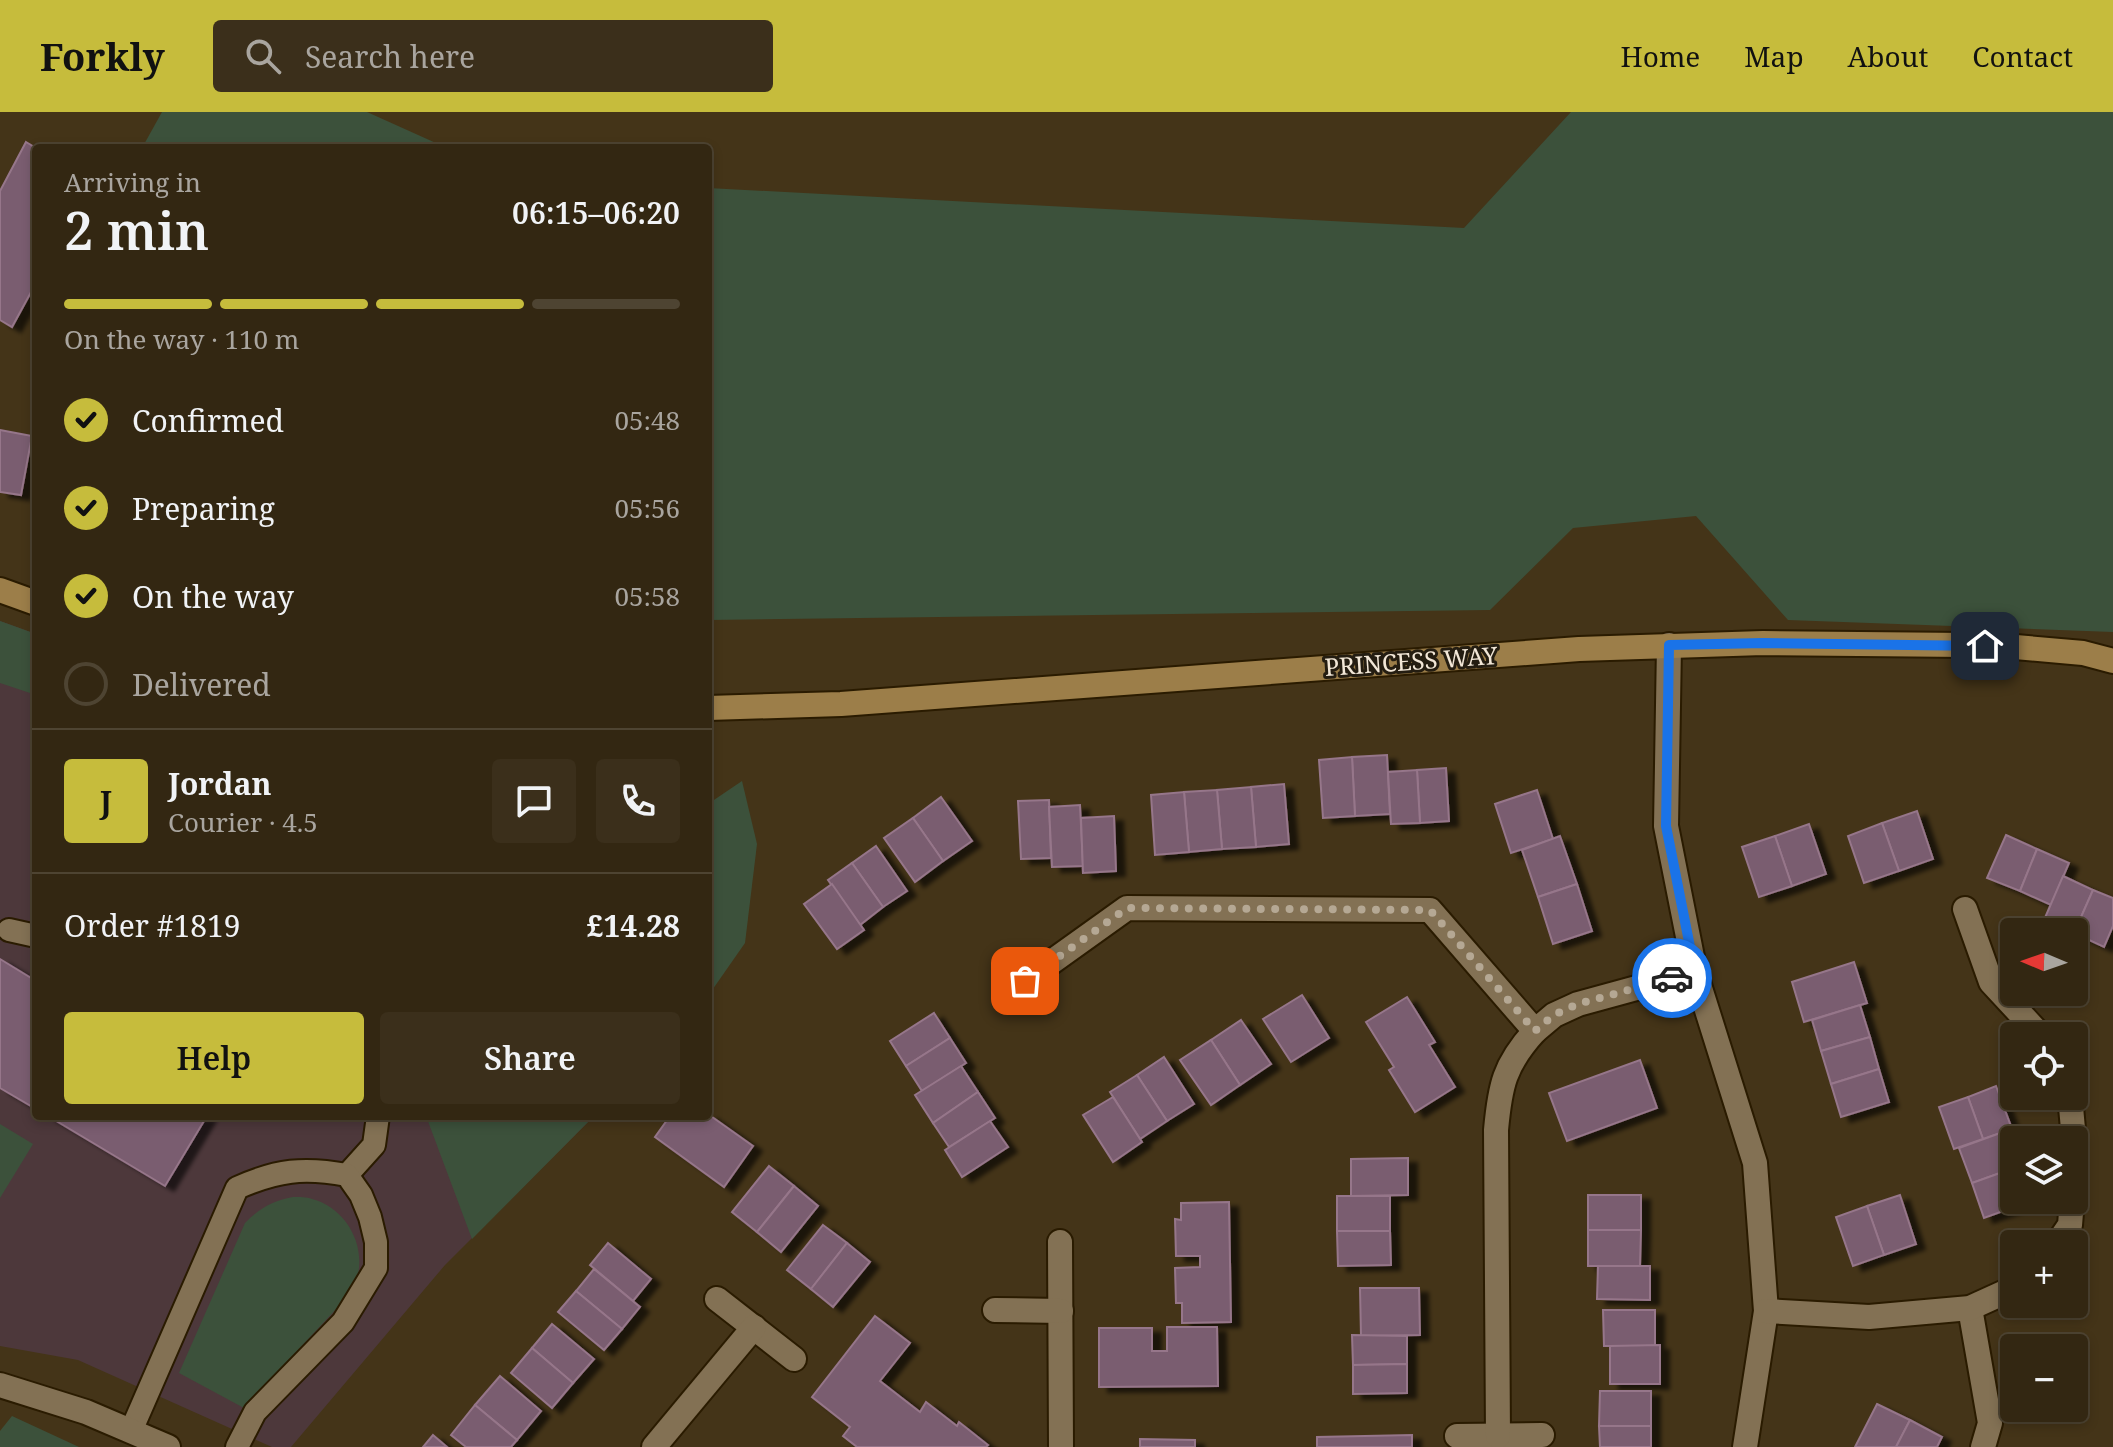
<!DOCTYPE html>
<html lang="en">
<head>
<meta charset="utf-8">
<style>
  :root { --surface:#332712; --page:#3b2f1b; --text:#f1f3f6; --muted:#a9a59f; --line:#4e4432; --accent:#c6bc3c }
  body { margin:0; font-family:"Noto Serif",serif; background:var(--page); color:var(--text); height:100vh; display:flex; flex-direction:column; font-size:30px; white-space:nowrap }
  * { box-sizing:border-box; margin:0 }
  p { font-size:26px; color:var(--muted) }
  .icon { flex:none; width:44px; height:44px; fill:none; stroke:currentColor; stroke-width:2; stroke-linecap:round; stroke-linejoin:round }
  .map { position:relative; flex:1; overflow:hidden }
  .details { position:absolute; left:32px; top:32px; width:680px; height:976px; display:flex; flex-direction:column; background:var(--surface); border-radius:8px; box-shadow:0 4px 12px #0003,0 0 0 2px var(--line) }
  .details>* { flex:none }
  .needle { width:52px; rotate:272deg }
  .controls { position:absolute; left:2000px; top:806px; display:grid; gap:16px }
  .controls a { display:grid; place-items:center; width:88px; height:88px; border-radius:8px; background:var(--surface); box-shadow:0 4px 12px #0003,0 0 0 2px var(--line); font-size:40px }
  .pin { position:absolute; display:grid; place-items:center; width:68px; height:68px; color:#fff; margin:-34px; border-radius:16px; box-shadow:0 4px 12px #0006 }
  .courier { position:absolute; display:grid; place-items:center; width:80px; height:80px; margin:-40px; border:6px solid #1a73e8; border-radius:50%; background:#fff; color:#222; box-shadow:0 2px 10px #0007 }
  .summary em { font-style:normal; font-weight:600 }
  .summary div { display:flex; flex-direction:column-reverse }
  .summary { display:flex; align-items:center; justify-content:space-between; height:136px; padding:0 32px }
  h1 { font-size:52px; font-weight:600; line-height:60px }
  .bar { display:grid; grid-template-columns:repeat(4,1fr); gap:12px 8px; align-content:center; height:96px; padding:0 32px }
  .bar i { height:10px; border-radius:6px; background:var(--line) }
  .bar .on { background:var(--accent) }
  .bar p { grid-column:span 4 }
  .line { display:flex; align-items:center; gap:20px; padding:0 32px; border-top:2px solid var(--line) }
  .line div { flex:1 }
  .round { display:grid; place-items:center; flex:none; width:84px; height:84px; border-radius:8px; background:var(--page) }
  ol { padding:0 32px; list-style:none }
  li { display:flex; align-items:center; gap:24px; height:88px }
  li p { margin-inline-start:auto }
  li .icon { padding:8px; border-radius:50%; background:var(--accent); color:#111; stroke-width:4 }
  li:last-child { color:var(--muted) }
  li i { width:44px; height:44px; border:4px solid var(--line); border-radius:50% }
  .cta { display:flex; gap:16px; margin-top:auto; padding:16px 32px }
  .cta a { flex:1; height:92px; border-radius:8px; background:var(--accent); color:#111; font-size:32px; font-weight:600; line-height:92px; text-align:center }
  .cta a+a { background:var(--page); color:var(--text) }
  header { display:flex; align-items:center; gap:48px; box-sizing:border-box; height:112px; padding:0 40px; background:var(--accent); color:#111 }
  header strong { font-size:38px }
  nav { display:flex; gap:44px; margin-inline-start:auto; font-size:28px }
  .search { width:560px; height:72px; background:var(--page); display:flex; align-items:center; gap:20px; box-sizing:border-box; padding:0 28px; border-radius:8px; color:var(--muted); font-size:30px }
  .map>svg:first-child { display:block }
  .education { fill:#4d383b }
  .green { fill:#3c513b }
  .building { fill:#7a5d6f; stroke:#96768a; stroke-width:2; filter:url(#shadow) }
  .lines { fill:none; stroke-linecap:round; stroke-linejoin:round }
  .lane-casing { stroke:#2a1b00; stroke-width:26 }
  .street-casing { stroke:#2a1b00; stroke-width:28 }
  .secondary-casing { stroke:#2a1b00; stroke-width:28 }
  .lane { stroke:#837154; stroke-width:22 }
  .street { stroke:#837154; stroke-width:24 }
  .secondary { stroke:#9c7e49; stroke-width:24 }
  .done { stroke:#b5a894; stroke-width:8; stroke-dasharray:0 14.4 }
  .route { stroke:#1a73e8; stroke-width:10 }
  .labels { text-anchor:middle; stroke-width:6; stroke-linejoin:round; paint-order:stroke }
  .street-label { font-size:24px; fill:#f2e7d7; stroke:#241d11 }
</style>
</head>
<body>
<header>
<strong>Forkly</strong>
<div class="search"><svg class="icon" aria-label="search" viewBox="0 0 24 24"><circle cx="10" cy="10" r="6"/><path d="M15 15l6 6"/></svg>Search here</div>
<nav><a>Home</a><a>Map</a><a>About</a><a>Contact</a></nav>
</header>
<div class="map">
<svg width="2113" height="1335" viewBox="0 0 2113 1335">
  <defs>
    <filter id="shadow"><feDropShadow dx="9" dy="5" stdDeviation="2" flood-color="#0009"/></filter>
  </defs>
  <rect width="100%" height="100%" fill="#443418"/>
  <path class="education" d="M0 509 36 522V1004H594L445 1153 291 1335H272L78 1248 0 1234Z"/>
  <g class="green">
    <path d="M162 0H367L447 36H142Z"/>
    <path d="M1571 0H2113V520L1788 508 1696 404 1573 416 1490 498 708 508V76L1464 116Z"/>
    <path d="M0 509 36 522V583L0 571Z"/>
    <path d="M742 669 757 732 745 831 708 884V692Z"/>
    <path d="M426 1004H594L472 1127Z"/>
    <path d="M0 1012 33 1032 0 1086Z"/>
    <path d="M293 1085C299 1085 307 1085 312 1087 344 1095 365 1130 358 1162 356 1168 353 1175 351 1181L244 1296 179 1261 245 1111C260 1096 272 1089 293 1085Z"/>
    <path d="M12 1304 79 1335H0V1319Z"/>
  </g>
  <g class="building">
    <path d="M26 30 36 36V171L12 215 0 208V79Z"/>
    <path d="M0 318 32 324 21 383 0 380Z"/>
    <path d="M1387 643 1390 702 1355 704 1352 645Z"/>
    <path d="M1352 645 1355 704 1323 706 1319 648Z"/>
    <path d="M1446 656 1449 709 1420 711 1417 658Z"/>
    <path d="M1417 658 1420 711 1391 712 1388 660Z"/>
    <path d="M1284 672 1289 732 1256 735 1251 675Z"/>
    <path d="M1251 675 1256 735 1222 737 1217 678Z"/>
    <path d="M1217 678 1222 737 1189 740 1184 680Z"/>
    <path d="M1537 678 1553 727 1511 741 1495 692Z"/>
    <path d="M1184 680 1189 740 1155 743 1151 683Z"/>
    <path d="M941 685 972 729 943 749 913 706Z"/>
    <path d="M1049 688 1051 746 1021 747 1018 689Z"/>
    <path d="M1080 693 1083 754 1052 755 1049 695Z"/>
    <path d="M1917 699 1933 747 1899 759 1882 711Z"/>
    <path d="M1114 704 1116 759 1083 761 1081 706Z"/>
    <path d="M913 706 943 749 915 770 884 726Z"/>
    <path d="M1882 711 1899 759 1864 771 1848 724Z"/>
    <path d="M1809 712 1826 762 1792 774 1775 724Z"/>
    <path d="M2006 723 2037 737 2020 779 1987 766Z"/>
    <path d="M1560 724 1577 772 1538 785 1522 738Z"/>
    <path d="M1775 724 1792 774 1759 785 1742 735Z"/>
    <path d="M876 734 907 779 883 795 852 751Z"/>
    <path d="M2037 737 2069 751 2051 793 2020 779Z"/>
    <path d="M852 751 883 795 860 813 828 768Z"/>
    <path d="M2063 764 2093 778 2074 821 2044 808Z"/>
    <path d="M832 772 864 818 837 837 804 792Z"/>
    <path d="M1577 772 1592 819 1553 832 1538 785Z"/>
    <path d="M2093 778 2113 786V814L2104 835 2074 821Z"/>
    <path d="M0 847 36 869V997L0 976Z"/>
    <path d="M1854 850 1867 891 1804 910 1792 870Z"/>
    <path d="M1302 883 1329 926 1291 950 1263 907Z"/>
    <path d="M1407 885 1435 930 1429 933 1455 975 1415 1000 1389 958 1394 955 1366 910Z"/>
    <path d="M1860 893 1870 925 1821 939 1812 908Z"/>
    <path d="M934 901 950 926 906 954 890 929Z"/>
    <path d="M1241 908 1271 952 1240 973 1211 928Z"/>
    <path d="M1870 925 1879 957 1831 972 1821 939Z"/>
    <path d="M950 926 966 951 922 979 906 954Z"/>
    <path d="M1211 928 1240 973 1211 993 1180 948Z"/>
    <path d="M1164 945 1194 992 1167 1009 1137 963Z"/>
    <path d="M1640 948 1657 996 1567 1029 1549 981Z"/>
    <path d="M961 954 978 980 933 1011 915 983Z"/>
    <path d="M1879 957 1889 990 1841 1005 1831 972Z"/>
    <path d="M1137 963 1167 1009 1140 1027 1110 980Z"/>
    <path d="M1996 974 2012 1017 1983 1027 1968 985Z"/>
    <path d="M978 980 995 1006 949 1035 933 1011Z"/>
    <path d="M1113 985 1142 1030 1113 1050 1083 1003Z"/>
    <path d="M1968 985 1983 1027 1954 1037 1939 995Z"/>
    <path d="M708 1002 753 1034 724 1075 655 1025 670 1004H708Z"/>
    <path d="M48 1004H207L165 1074Z"/>
    <path d="M990 1009 1008 1035 962 1065 945 1038Z"/>
    <path d="M2003 1020 2014 1049V1056L1972 1071 1959 1036Z"/>
    <path d="M1408 1046V1083L1351 1084V1047Z"/>
    <path d="M769 1054 794 1074 757 1120 732 1100Z"/>
    <path d="M2014 1056V1088H2027L2028 1090 1984 1106 1972 1071Z"/>
    <path d="M794 1074 818 1094 781 1140 757 1120Z"/>
    <rect x="1588" y="1083" width="53" height="35"/>
    <path d="M1900 1083 1916 1132 1884 1143 1867 1094Z"/>
    <rect x="1337" y="1084" width="53" height="35"/>
    <path d="M1229 1090 1231 1210 1182 1211V1191H1176L1175 1156 1200 1155V1144H1176L1175 1107 1181 1108V1091Z"/>
    <path d="M1867 1094 1884 1143 1853 1154 1836 1105Z"/>
    <path d="M823 1113 847 1131 811 1177 787 1158Z"/>
    <path d="M1588 1118H1641L1640 1154H1588Z"/>
    <path d="M1337 1119H1390L1391 1153 1338 1154Z"/>
    <path d="M608 1131 651 1167 633 1189 590 1153Z"/>
    <path d="M847 1131 870 1150 833 1195 811 1177Z"/>
    <path d="M1598 1154H1650V1188L1597 1187Z"/>
    <path d="M594 1157 640 1195 622 1217 576 1179Z"/>
    <path d="M1360 1176H1419L1420 1223 1361 1224Z"/>
    <path d="M576 1179 622 1217 604 1238 558 1200Z"/>
    <path d="M1603 1198H1655V1234H1604Z"/>
    <path d="M875 1204 910 1231 880 1269 920 1300 926 1290 957 1314 959 1310 988 1333 986 1335H857L843 1324 850 1315 812 1285Z"/>
    <path d="M552 1212 594 1247 573 1271 532 1236Z"/>
    <path d="M1167 1215H1217L1218 1274 1099 1275V1216H1152V1239H1167Z"/>
    <path d="M1352 1223 1407 1224V1252L1353 1253Z"/>
    <path d="M1660 1233V1272H1610V1234Z"/>
    <path d="M532 1236 573 1271 552 1296 511 1261Z"/>
    <path d="M1407 1252V1281L1353 1282V1253Z"/>
    <path d="M500 1264 541 1299 517 1328 475 1293Z"/>
    <path d="M1600 1279H1651V1314H1599Z"/>
    <path d="M1877 1292 1910 1308 1896 1335H1855Z"/>
    <path d="M475 1293 517 1328 511 1335H466L451 1323Z"/>
    <path d="M1910 1308 1942 1325 1937 1335H1896Z"/>
    <path d="M1599 1314H1651V1335H1600Z"/>
    <path d="M433 1323 447 1335H423Z"/>
    <path d="M1412 1323V1335H1317V1325Z"/>
    <path d="M1140 1327 1195 1328V1335H1140Z"/>
  </g>
  <g class="lines">
    <g class="lane-casing">
      <g id="lane">
        <path d="M9 818 36 824"/>
        <path d="M347 1063 374 1033 378 1004"/>
        <path d="M131 1319 237 1076C277 1058 304 1055 347 1063L361 1083 370 1105 376 1130V1156L343 1210 255 1300 237 1335"/>
      </g>
    </g>
    <g class="street-casing">
      <g id="street">
        <path d="M1669 533 1666 714 1695 860 1755 1051 1766 1199 1745 1335"/>
        <path d="M1965 797 1991 870 2041 924"/>
        <path d="M1025 869 1127 796 1430 798 1535 919 1554 903 1578 892 1695 860"/>
        <path d="M2070 984 2075 1039 2074 1055"/>
        <path d="M1060 1130 1061 1335"/>
        <path d="M2057 1132 2070 1113 2072 1088"/>
        <path d="M717 1187 794 1247"/>
        <path d="M1970 1196 1990 1311 1983 1335"/>
        <path d="M995 1198 1061 1199"/>
        <path d="M1766 1199 1869 1205 1970 1196 2014 1176"/>
        <path d="M0 1273 86 1300 168 1335"/>
        <path d="M1457 1324 1542 1323"/>
        <path d="M1498 1324 1496 1018C1500 974 1504 953 1535 919"/>
        <path d="M654 1335 754 1215"/>
      </g>
    </g>
    <g class="secondary-casing">
      <g id="secondary">
        <path d="M0 478 36 491"/>
        <path d="M708 596 841 592 1579 537 1763 531 1966 533 2004 534 2083 541 2113 549"/>
      </g>
    </g>
    <use href="#lane" class="lane"/>
    <use href="#street" class="street"/>
    <use href="#secondary" class="secondary"/>
  </g>
  <g class="lines">
    <path class="done" d="M1025 869 1127 796 1430 798 1535 919 1554 903 1578 892 1672 866"/>
    <path class="route" d="M1672 866 1695 860 1666 714 1669 533 1763 531 1985 534"/>
  </g>
  <g class="labels">
    <g class="street-label">
      <text transform="translate(1411 550) rotate(-4)" y="8">PRINCESS WAY</text>
    </g>
  </g>
</svg>
<div class="controls">
<a><svg class="needle" viewBox="-14 -14 28 28"><path d="M0-13l5 13h-10z" fill="#e53935"/><path d="M0 13l5-13h-10z" fill="#a9a59f"/></svg></a>
<a><svg class="icon" aria-label="locate" viewBox="0 0 24 24"><circle cx="12" cy="12" r="6"/><path d="M12 2v4M12 18v4M2 12h4M18 12h4"/></svg></a>
<a><svg class="icon" aria-label="layers" viewBox="0 0 24 24"><path d="M12 4l9 5-9 5-9-5zM3 14l9 5 9-5"/></svg></a>
<a>+</a>
<a>−</a>
</div>
<div class="pin" style="left:1025px;top:869px;background:#ea580c"><svg class="icon" aria-label="bag" viewBox="0 0 24 24"><path d="M5 8h14l-1 12H6zM9 8a3 3 0 0 1 6 0"/></svg></div>
<div class="pin" style="left:1985px;top:534px;background:#1f2937"><svg class="icon" aria-label="home" viewBox="0 0 24 24"><path d="M3 11l9-7 9 7M6 9v11h12V9"/></svg></div>
<div class="courier" style="left:1672px;top:866px"><svg class="icon" aria-label="car" viewBox="0 0 24 24"><path d="M5 17H2v-5l4-1 3-4h7l3 4 3 1v5h-3M9 17h6M6 11h13"/><circle cx="7" cy="17" r="2"/><circle cx="17" cy="17" r="2"/></svg></div>
<section class="details">
<div class="summary"><div><h1>2 min</h1><p>Arriving in</p></div><em>06:15–06:20</em></div>
<div class="bar"><i class="on"></i><i class="on"></i><i class="on"></i><i></i><p>On the way · 110 m</p></div>
<ol>
<li><svg class="icon" aria-label="check" viewBox="0 0 24 24"><path d="M5 12l5 5 9-10"/></svg>Confirmed<p>05:48</p></li>
<li><svg class="icon" aria-label="check" viewBox="0 0 24 24"><path d="M5 12l5 5 9-10"/></svg>Preparing<p>05:56</p></li>
<li><svg class="icon" aria-label="check" viewBox="0 0 24 24"><path d="M5 12l5 5 9-10"/></svg>On the way<p>05:58</p></li>
<li><i></i>Delivered</li>
</ol>
<div class="line" style="height:144px"><b class="round" style="background:var(--accent);color:#111">J</b><div><b>Jordan</b><p>Courier · 4.5</p></div><a class="round"><svg class="icon" aria-label="chat" viewBox="0 0 24 24"><path d="M4 5h16v11H9l-5 4z"/></svg></a><a class="round"><svg class="icon" aria-label="phone" viewBox="0 0 24 24"><path d="M5 4h4l2 5-3 2q2 4 5 5l2-3 5 2v4C11 20 4 13 5 4z"/></svg></a></div>
<div class="line" style="height:104px"><div>Order #1819</div><b>£14.28</b></div>
<div class="cta"><a>Help</a><a>Share</a></div>
</section>
</div>
</body>
</html>
